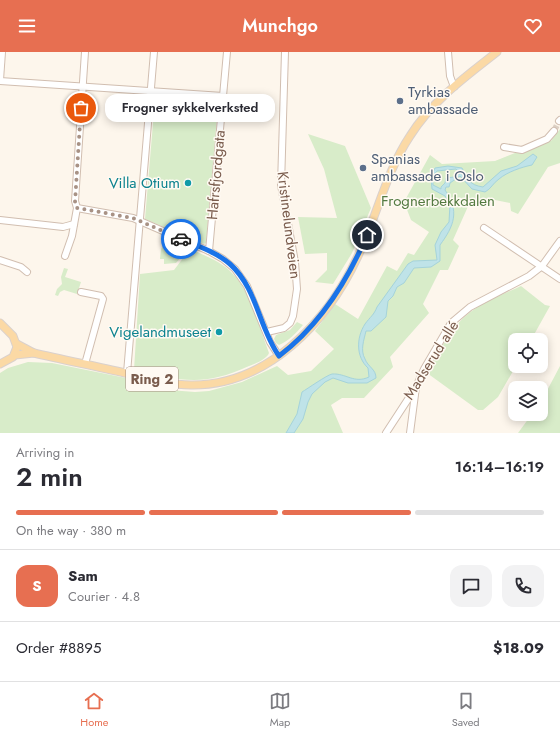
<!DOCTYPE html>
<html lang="en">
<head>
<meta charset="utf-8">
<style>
  :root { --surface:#fff; --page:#f2f2f3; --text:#2b2b33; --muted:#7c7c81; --line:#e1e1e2; --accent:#e76f51 }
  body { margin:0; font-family:Jost,sans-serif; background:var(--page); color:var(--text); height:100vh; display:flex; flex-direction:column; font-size:15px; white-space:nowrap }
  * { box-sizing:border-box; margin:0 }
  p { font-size:13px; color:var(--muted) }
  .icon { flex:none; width:22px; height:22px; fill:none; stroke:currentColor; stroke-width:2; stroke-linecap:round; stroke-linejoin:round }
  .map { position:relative; height:381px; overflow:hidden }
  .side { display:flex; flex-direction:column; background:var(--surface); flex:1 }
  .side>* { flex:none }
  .tools { position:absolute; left:508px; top:281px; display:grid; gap:8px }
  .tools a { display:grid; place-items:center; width:40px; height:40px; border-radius:8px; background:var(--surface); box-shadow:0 2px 10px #0003; font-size:20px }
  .pin { position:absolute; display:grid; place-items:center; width:34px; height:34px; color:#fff; margin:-17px; border:2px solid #fff; border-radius:50%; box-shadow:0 1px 4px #0007 }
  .courier { position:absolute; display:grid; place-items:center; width:40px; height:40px; margin:-20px; border:3px solid #1a73e8; border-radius:50%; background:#fff; color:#222; box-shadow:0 1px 5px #0007 }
  .bubble { position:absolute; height:28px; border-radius:12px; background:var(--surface); box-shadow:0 2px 10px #0003; font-size:13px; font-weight:600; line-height:28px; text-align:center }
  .summary em { font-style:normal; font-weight:600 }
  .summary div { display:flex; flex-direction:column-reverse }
  .summary { display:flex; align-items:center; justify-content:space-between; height:68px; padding:0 16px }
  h1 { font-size:26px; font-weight:600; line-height:30px }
  .bar { display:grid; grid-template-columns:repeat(4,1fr); gap:6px 4px; align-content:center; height:48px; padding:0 16px }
  .bar i { height:5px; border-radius:3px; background:var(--line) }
  .bar .on { background:var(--accent) }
  .bar p { grid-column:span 4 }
  .line { display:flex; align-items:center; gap:10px; padding:0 16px; border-top:1px solid var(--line) }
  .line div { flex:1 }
  .round { display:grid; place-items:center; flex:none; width:42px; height:42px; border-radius:12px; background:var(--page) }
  header { display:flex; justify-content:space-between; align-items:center; height:52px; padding:0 16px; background:var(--accent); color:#fff; font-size:18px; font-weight:600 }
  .tab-bar { display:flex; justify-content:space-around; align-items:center; height:56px; border-top:1px solid var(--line); background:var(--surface); font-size:11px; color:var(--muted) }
  .tab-bar a { display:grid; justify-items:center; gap:2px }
  .tab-bar .on { color:var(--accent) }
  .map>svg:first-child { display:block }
  .green { fill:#d8ecc9 }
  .water { fill:#bfe3e8; stroke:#a5d3da; fill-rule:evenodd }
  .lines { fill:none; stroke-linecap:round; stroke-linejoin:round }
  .minor-tunnel { stroke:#dcd0c4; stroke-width:6; stroke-dasharray:6 3; stroke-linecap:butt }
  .minor-casing { stroke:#d1beb0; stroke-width:8 }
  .major-casing { stroke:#dad1cd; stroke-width:9 }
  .minor { stroke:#fff; stroke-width:6 }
  .major { stroke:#fbd9a5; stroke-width:7 }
  .done { stroke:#a89285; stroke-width:4; stroke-dasharray:0 7.2 }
  .route { stroke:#1a73e8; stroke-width:5 }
  .service-dot { fill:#5c6f8a; stroke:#fffaf3; stroke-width:1.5 }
  .culture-dot { fill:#0f9aa8; stroke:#fffaf3; stroke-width:1.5 }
  .labels { text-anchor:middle; stroke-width:3; stroke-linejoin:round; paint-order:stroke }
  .shield { fill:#fffaf3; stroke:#a28b7f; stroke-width:1 }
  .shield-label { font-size:14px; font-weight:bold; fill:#7a5c4d }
  .service-label { font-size:15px; fill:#4e5e75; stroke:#fffaf3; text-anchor:start }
  .street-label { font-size:15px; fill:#7a5c4d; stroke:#fffaf3 }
  .culture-label { font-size:15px; fill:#0d838f; stroke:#fffaf3; text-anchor:end }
  .park-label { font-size:15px; fill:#537a41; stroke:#fffaf3 }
</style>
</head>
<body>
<header><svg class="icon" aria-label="menu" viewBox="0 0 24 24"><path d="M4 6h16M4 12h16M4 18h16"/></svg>Munchgo<svg class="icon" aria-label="heart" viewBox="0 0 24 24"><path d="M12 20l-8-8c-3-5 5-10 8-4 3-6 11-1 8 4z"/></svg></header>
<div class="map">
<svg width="560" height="381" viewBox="0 0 560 381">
  <rect width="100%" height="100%" fill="#fdf6ec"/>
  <g class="green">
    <path d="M155 47 215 51 218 53 206 191 204 192 145 167Z"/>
    <path d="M560 77V111L548 115 518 162 511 159 510 151 495 148 487 153 470 150 453 188 459 194 448 218H440L423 252 429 261 390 305 393 315 364 346H342L331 353 343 381H0V321L8 316 28 310 52 311 126 326 169 338 195 340 209 339 242 330 277 314 288 323 311 319 334 297 315 279 335 252 358 267 387 214 397 219 408 201 414 203 429 180 411 168 404 150 430 103 442 112 495 109 520 99 543 86 551 89Z"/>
    <path d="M308 82 345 94 371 156 352 201 333 232 315 230 327 218V201L305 202 298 165 337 166 324 117Z"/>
    <path d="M166 190 169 192 168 198 172 199 175 194 182 193 180 199 182 204 176 211 164 212V207H160L161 197Z"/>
    <path d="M190 197C204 203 222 210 232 221 252 241 259 275 269 301 267 307 255 312 249 314 203 335 182 329 134 318L140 222 174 218Z"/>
    <path d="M64 216 68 217 65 225 81 230 77 242 64 238 60 240 58 244 55 243 57 237 62 232 61 225Z"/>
    <path d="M521 234 545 253 550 254 531 288H515L516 314 498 345 483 358H478L427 321C439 300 450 276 469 261 484 249 504 242 521 234Z"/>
    <path d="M297 270 303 273C296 281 289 289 279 293L276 291 274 287 276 283 290 278Z"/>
    <path d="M560 314V381H518L532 362H541V350Z"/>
  </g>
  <path class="water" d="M533 102 537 105 532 113C522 115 507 120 499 127 493 131 491 137 485 140L472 137 460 124 450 131 449 135H446L445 138C460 159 454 174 440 193V209L431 215 414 216 404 231 397 235 393 244 388 249 386 265 371 279H366C364 288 360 298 365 307 368 315 376 317 376 326L367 331H348L333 326 325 330 312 342 308 350 303 367 294 381H286L297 362 302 340C307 337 327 323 332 322 346 321 354 332 369 325L368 316C356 305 356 286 365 272 370 265 374 263 377 255L408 212 413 209 437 208 435 193 441 180 449 170 450 152 445 144 432 137 431 125 435 116 448 114 462 116C468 127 469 133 483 135L501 119 517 114ZM456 117 460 122H456L454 125 446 126 445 131 441 135V137L433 133V124L437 119Z"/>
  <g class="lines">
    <path class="minor-tunnel" d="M554 79 559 69"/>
    <g class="minor-casing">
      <g id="minor">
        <path d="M448 0 450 24 454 35"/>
        <path d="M0 28 2 0"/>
        <path d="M0 29 223 44"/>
        <path d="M559 69 560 68"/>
        <path d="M504 95 522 98 547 87 554 79"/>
        <path d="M77 156 133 166 209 199 223 207 235 217 247 234 270 290 279 304"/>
        <path d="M0 168 63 175 74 172"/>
        <path d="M484 176 560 227"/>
        <path d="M209 199 227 0"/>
        <path d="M65 204 72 184 77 156 75 149 85 0"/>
        <path d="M0 208 21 215 27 220"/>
        <path d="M81 240 101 244 103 247 85 312"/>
        <path d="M267 280 284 276 290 271 293 264 297 237 295 210 281 133 285 0"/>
        <path d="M127 321 154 0"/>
        <path d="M386 381 416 335 424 317 451 271 470 255 529 224 542 214 560 189"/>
        <path d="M410 381 416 335"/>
      </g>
    </g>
    <g class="major-casing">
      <g id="major">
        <path d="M0 271 13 284 17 295 13 305 0 312"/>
        <path d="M17 292 34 301C64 308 95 314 125 321 146 326 168 333 191 333 268 334 328 269 358 204 377 164 386 120 410 84 432 49 465 25 497 0"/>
        <path d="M15 303 34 301"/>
      </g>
    </g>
    <use href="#minor" class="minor"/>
    <use href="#major" class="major"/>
  </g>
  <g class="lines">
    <path class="done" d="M81 56 75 150 77 156 133 166 181 187"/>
    <path class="route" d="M181 187C198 194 216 200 230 212 257 236 259 276 279 304 320 273 347 230 367 183"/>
  </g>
  <g class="service-dot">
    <circle cx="400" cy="49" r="4"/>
    <circle cx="363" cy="116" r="4"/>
  </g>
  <g class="culture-dot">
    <circle cx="188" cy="131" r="4"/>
    <circle cx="219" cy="280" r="4"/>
  </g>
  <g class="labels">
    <rect class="shield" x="126" y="315" width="52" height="24" rx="3"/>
    <g class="shield-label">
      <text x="152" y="332">Ring 2</text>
    </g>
    <g class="service-label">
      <text x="408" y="45">Tyrkias<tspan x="408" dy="17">ambassade</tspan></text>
      <text x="371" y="112">Spanias<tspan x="371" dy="17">ambassade i Oslo</tspan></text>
    </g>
    <g class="street-label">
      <text transform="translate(216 123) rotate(-85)" y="5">Hafrsfjordgata</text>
      <text transform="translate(289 173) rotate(83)" y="5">Kristinelundveien</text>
      <text transform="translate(431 308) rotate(-58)" y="5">Madserud allé</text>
    </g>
    <g class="culture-label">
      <text x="180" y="136">Villa Otium</text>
      <text x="211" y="285">Vigelandmuseet</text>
    </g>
    <g class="park-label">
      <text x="438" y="154">Frognerbekkdalen</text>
    </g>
  </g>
</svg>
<div class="tools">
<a><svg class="icon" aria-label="locate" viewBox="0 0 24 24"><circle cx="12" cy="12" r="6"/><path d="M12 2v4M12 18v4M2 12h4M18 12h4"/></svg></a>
<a><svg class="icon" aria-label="layers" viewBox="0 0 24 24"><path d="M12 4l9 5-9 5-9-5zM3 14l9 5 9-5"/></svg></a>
</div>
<div class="pin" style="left:81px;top:56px;background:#ea580c"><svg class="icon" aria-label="bag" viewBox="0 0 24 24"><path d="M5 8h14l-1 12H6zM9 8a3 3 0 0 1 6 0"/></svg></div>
<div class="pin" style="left:367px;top:183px;background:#1f2937"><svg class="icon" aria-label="home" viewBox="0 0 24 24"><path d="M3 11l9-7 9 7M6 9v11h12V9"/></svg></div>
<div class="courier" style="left:181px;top:187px"><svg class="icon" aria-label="car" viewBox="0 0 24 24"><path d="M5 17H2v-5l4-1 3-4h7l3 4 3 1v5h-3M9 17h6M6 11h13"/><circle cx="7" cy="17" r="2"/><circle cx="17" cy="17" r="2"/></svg></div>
<div class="bubble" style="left:105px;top:42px;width:170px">Frogner sykkelverksted</div>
</div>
<section class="side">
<div class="summary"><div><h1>2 min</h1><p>Arriving in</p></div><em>16:14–16:19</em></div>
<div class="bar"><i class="on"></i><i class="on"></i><i class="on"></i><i></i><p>On the way · 380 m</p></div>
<div class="line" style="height:72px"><b class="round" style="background:var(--accent);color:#fff">S</b><div><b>Sam</b><p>Courier · 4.8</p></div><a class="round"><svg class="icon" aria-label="chat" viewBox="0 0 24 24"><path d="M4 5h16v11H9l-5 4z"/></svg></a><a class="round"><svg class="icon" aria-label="phone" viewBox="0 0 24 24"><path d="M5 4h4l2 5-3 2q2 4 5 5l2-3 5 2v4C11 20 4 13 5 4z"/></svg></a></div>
<div class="line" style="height:52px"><div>Order #8895</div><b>$18.09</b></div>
</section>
<nav class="tab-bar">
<a class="on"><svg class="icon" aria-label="home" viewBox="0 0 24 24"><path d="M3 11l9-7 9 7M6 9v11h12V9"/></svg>Home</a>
<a><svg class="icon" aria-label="map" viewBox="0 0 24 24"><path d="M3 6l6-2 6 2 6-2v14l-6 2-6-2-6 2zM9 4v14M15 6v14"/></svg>Map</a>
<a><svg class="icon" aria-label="saved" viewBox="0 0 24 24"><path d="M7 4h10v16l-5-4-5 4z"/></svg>Saved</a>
</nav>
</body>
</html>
